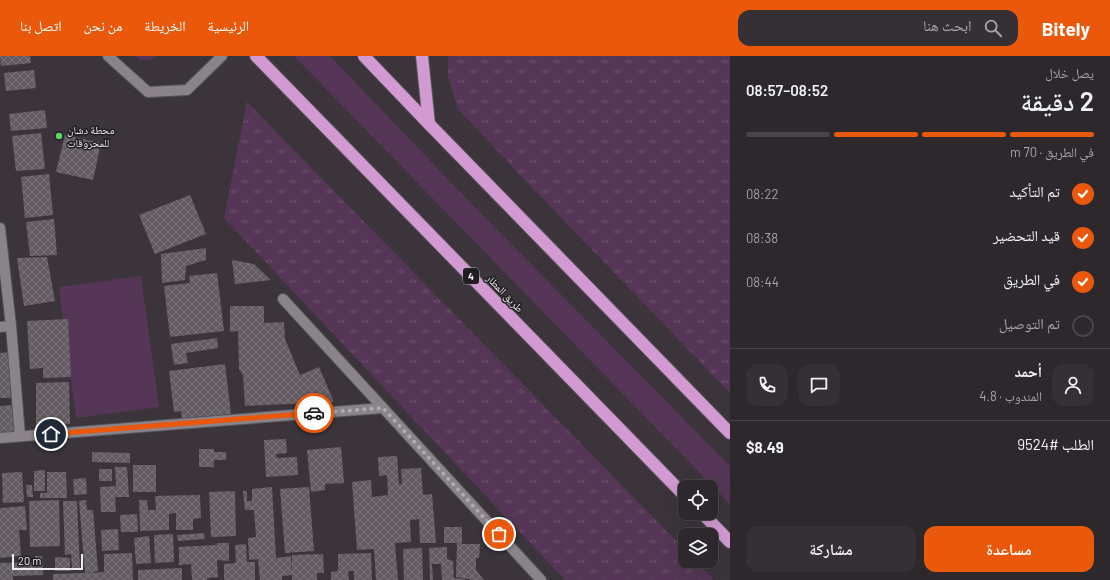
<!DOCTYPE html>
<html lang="ar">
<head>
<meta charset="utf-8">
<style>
  :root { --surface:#2c282c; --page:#343034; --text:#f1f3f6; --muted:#a6a6a9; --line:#484448; --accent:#ea580c }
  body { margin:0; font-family:Barlow,"Noto Naskh Arabic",sans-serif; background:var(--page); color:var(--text); direction:rtl; height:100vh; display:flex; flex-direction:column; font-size:15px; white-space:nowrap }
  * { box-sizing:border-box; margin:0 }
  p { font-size:13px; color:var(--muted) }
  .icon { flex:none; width:22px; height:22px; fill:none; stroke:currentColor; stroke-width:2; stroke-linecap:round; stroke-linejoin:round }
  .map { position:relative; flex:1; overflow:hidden; direction:ltr }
  .side { display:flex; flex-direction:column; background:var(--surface); width:380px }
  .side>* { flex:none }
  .buttons { position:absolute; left:678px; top:424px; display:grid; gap:8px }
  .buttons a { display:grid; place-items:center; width:40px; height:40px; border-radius:8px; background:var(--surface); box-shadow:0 4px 16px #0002,0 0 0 1px var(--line); font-size:20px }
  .scale { position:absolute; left:12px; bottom:10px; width:71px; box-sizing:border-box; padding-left:4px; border:2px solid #efecef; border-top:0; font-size:11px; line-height:14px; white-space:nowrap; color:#efecef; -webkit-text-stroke:3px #201e20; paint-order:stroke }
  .pin { position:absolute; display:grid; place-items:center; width:34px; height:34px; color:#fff; margin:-17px; border:2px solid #fff; border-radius:50%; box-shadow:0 1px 4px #0007 }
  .courier { position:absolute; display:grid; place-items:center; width:40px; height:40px; margin:-20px; border:3px solid #ea580c; border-radius:50%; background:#fff; color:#222; box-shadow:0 1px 5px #0007 }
  .head em { font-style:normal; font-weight:600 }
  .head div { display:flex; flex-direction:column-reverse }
  .head { display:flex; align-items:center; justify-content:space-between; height:68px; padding:0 16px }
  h1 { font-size:26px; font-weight:600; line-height:30px }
  .bar { display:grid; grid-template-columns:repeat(4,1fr); gap:6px 4px; align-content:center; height:48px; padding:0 16px }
  .bar i { height:5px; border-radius:3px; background:var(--line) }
  .bar .on { background:var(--accent) }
  .bar p { grid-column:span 4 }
  .line { display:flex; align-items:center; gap:10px; padding:0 16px; border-top:1px solid var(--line) }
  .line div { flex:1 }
  .round { display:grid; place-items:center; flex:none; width:42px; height:42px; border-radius:12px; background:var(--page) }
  ol { padding:0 16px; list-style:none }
  li { display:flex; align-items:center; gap:12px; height:44px }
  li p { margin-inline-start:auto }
  li .icon { padding:4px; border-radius:50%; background:var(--accent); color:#fff; stroke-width:4 }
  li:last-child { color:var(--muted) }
  li i { width:22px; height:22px; border:2px solid var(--line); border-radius:50% }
  .action { display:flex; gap:8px; margin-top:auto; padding:8px 16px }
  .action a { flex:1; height:46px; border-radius:12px; background:var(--accent); color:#fff; font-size:16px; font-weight:600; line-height:46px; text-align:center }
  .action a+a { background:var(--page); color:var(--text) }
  header { display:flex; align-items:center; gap:24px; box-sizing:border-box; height:56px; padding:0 20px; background:var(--accent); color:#fff }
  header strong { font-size:19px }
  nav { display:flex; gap:22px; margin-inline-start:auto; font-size:14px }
  .search { width:280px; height:36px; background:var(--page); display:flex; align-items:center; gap:10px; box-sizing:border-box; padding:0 14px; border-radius:12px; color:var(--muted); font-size:15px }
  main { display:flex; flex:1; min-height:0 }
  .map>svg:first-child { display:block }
  .grass { fill:#553656 }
  .park { fill:url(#park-tufts) }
  .building { fill:url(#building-cross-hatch) }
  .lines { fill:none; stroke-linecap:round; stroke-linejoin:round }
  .lane-casing { stroke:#575357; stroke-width:12 }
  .street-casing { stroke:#575357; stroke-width:12 }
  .highway-casing { stroke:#575357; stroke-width:14 }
  .lane { stroke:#8a848a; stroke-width:10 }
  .street { stroke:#8a848a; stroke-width:10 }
  .highway { stroke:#d299d3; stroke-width:12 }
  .done { stroke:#b0acb0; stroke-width:4; stroke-dasharray:0 7.2 }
  .route { stroke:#ea580c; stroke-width:5 }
  .poi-dot { fill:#5dd56d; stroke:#201e20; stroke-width:1.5 }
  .labels { text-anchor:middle; stroke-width:3; stroke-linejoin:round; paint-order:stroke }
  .shield { fill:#201e20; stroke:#b1aeb1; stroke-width:1 }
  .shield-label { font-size:10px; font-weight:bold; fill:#efecef }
  .poi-label { font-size:11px; fill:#efecef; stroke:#201e20; text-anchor:start }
  .street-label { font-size:11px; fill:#efecef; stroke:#201e20 }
</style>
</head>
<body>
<header>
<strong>Bitely</strong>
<div class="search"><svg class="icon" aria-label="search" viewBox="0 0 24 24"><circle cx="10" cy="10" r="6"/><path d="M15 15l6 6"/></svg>ابحث هنا</div>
<nav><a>الرئيسية</a><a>الخريطة</a><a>من نحن</a><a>اتصل بنا</a></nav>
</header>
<main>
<section class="side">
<div class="head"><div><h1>2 دقيقة</h1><p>يصل خلال</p></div><em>08:52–08:57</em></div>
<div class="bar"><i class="on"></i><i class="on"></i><i class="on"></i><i></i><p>في الطريق · 70 m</p></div>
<ol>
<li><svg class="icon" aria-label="check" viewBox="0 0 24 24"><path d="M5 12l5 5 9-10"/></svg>تم التأكيد<p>08:22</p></li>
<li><svg class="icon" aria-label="check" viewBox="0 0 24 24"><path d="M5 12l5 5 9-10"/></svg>قيد التحضير<p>08:38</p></li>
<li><svg class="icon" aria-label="check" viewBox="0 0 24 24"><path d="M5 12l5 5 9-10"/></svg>في الطريق<p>08:44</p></li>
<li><i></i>تم التوصيل</li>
</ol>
<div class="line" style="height:72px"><a class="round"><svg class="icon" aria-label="person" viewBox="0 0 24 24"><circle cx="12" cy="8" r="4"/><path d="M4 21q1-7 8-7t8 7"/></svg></a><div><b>أحمد</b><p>المندوب · 4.8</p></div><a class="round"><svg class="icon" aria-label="chat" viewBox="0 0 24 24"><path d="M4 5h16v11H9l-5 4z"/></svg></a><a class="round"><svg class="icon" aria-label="phone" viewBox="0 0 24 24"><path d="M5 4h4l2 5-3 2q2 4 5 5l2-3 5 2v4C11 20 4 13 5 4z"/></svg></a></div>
<div class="line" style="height:52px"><div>الطلب #9524</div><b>$8.49</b></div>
<div class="action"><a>مساعدة</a><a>مشاركة</a></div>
</section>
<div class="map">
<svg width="730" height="524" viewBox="0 0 730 524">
  <defs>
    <pattern id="park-tufts" width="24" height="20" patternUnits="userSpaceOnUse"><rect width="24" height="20" fill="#553656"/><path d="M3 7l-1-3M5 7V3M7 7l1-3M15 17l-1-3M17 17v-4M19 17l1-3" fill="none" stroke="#6e536f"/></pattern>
    <pattern id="building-cross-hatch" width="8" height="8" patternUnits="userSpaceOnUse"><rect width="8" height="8" fill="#635c63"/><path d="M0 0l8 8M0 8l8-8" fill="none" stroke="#7a747a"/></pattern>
  </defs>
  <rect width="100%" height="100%" fill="#3b353b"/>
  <g class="grass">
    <path d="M136 0H157L152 4H140Z"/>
    <path d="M294 0H330L463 139 730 410V448Z"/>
    <path d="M141 220 159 351 76 362 59 231Z"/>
  </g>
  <g class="park">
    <path d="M448 0H730V337L521 120 458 53 448 21Z"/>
    <path d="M247 46 685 494V505H696L714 524H565L224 162Z"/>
  </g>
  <g class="building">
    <path d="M0 0H30L31 7 1 10Z"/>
    <path d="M34 14 36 32 6 35 4 17Z"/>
    <path d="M45 54 47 72 11 75 9 58Z"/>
    <path d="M41 77 45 113 16 115 12 80Z"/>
    <path d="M65 79 101 87 93 124 56 116Z"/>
    <path d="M49 118 53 159 25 162 21 121Z"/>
    <path d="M190 139 206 178 155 198 139 159Z"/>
    <path d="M54 163 57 199 30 200 26 166Z"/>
    <path d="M206 192V204L186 210 185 224 162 227 161 198Z"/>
    <path d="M47 201 55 245 24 250 17 202Z"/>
    <path d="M232 204 254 208 271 224 235 228Z"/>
    <path d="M217 217 224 275 170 281 164 230 190 227 189 220Z"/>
    <path d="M230 250H264V267L284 266 285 283 300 319 319 311 334 346 245 350 243 319 239 313 238 275 230 276Z"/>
    <path d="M68 263 71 321 43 322V312L30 313 27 265Z"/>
    <path d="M217 282 218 292 186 297 188 307 174 309 171 288Z"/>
    <path d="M8 296 11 342H0V297Z"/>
    <path d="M225 308 231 358 182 364 181 355 174 356 169 315Z"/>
    <path d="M69 326 70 368 36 369V327Z"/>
    <path d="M12 349 15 377 0 378V350Z"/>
    <path d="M286 383 287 397 276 398 277 402 297 401 298 419 266 421 264 384Z"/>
    <path d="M341 391 344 427 325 428V434L311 436 307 394Z"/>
    <path d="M199 393H214V396H226V404H214V411H199Z"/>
    <path d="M92 396 130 397V407L92 406Z"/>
    <path d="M397 400 399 428H402L401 413 421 412 423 439 432 438 436 487H420L419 463 410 464 411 486 395 487 398 524H376L374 493 357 494 352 426 371 424 372 441 388 439 387 419 379 420 378 401Z"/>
    <rect x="133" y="409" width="23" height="27"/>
    <path d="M115 411H127L129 441H115L116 456H101L100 431 116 430Z"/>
    <rect x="99" y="413" width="13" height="12"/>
    <path d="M45 414V435H34V415Z"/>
    <path d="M22 416 24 446 3 447 2 417Z"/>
    <path d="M47 416H66L67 442H40V437H47Z"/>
    <path d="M86 422 87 438 74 439 73 423Z"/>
    <path d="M26 429H32L33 441H27Z"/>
    <path d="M272 431 276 502 291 500 292 519 282 520V524H260L258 503 249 504 248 482 256 481 254 454H245L243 435H247V445H252V433Z"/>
    <path d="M309 431 314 495 285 497 280 433Z"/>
    <path d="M235 435 236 480 211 481 209 436Z"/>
    <path d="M200 439 201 462 193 463V474H176V457L169 458V474L140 475 139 444H147L148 454H156L155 440Z"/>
    <path d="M59 444 60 490 30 491 29 445Z"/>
    <path d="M86 444 87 454H93L98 515 88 517 104 516V498L132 497 133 524H53V518L85 517 79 445Z"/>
    <path d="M63 445H77L80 513H72L71 498 65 499Z"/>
    <path d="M25 450 27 474H19L21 500 0 502V452Z"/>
    <path d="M137 458 138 476H121L120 459Z"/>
    <path d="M444 471H462V488H480L479 502H476V514L484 524H471L469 523 456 521 457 487H444Z"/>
    <path d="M118 473 119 494 102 495 101 474Z"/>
    <path d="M204 477 205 483 178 485 177 479Z"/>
    <path d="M173 478 174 506 155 507 154 479Z"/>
    <path d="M149 480 151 507 136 508 134 482Z"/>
    <path d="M217 487H229V505L217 504 218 521 207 522V524H192L191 508 179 509V491L217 489 218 498Z"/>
    <path d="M246 488 247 506H255V524H224V508L236 507 235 489Z"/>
    <path d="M447 491V503L453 505 454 522 465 523V524H442L441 508H432L433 524H430L429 492Z"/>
    <path d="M422 492 423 524H404L403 493Z"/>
    <path d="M371 497 372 524H354V515H348L349 524H331V516L338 515V498Z"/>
    <path d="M323 498 324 517H317V524H292V499Z"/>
    <path d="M35 500H42L43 519 13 520V524H0V507L35 506Z"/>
    <path d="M55 501 70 502V515H55Z"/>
    <path d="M182 512V524H138V514Z"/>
  </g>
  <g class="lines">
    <g class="lane-casing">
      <path id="lane" d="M108 0 148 36 187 34 222 0"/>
    </g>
    <g class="street-casing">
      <g id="street">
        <path d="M0 172 11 270 20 380"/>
        <path d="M283 243 541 524"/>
        <path d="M0 271 11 270"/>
        <path d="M0 382 383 352"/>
      </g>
    </g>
    <g class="highway-casing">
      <g id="highway">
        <path d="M256 0 685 440"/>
        <path d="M364 0 429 68 730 377"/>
        <path d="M422 0 429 68"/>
        <path d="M702 457 730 486"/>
      </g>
    </g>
    <use href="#lane" class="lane"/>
    <use href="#street" class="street"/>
    <use href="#highway" class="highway"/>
  </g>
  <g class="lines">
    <path class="done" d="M314 357 383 352 499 478"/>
    <path class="route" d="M51 378 314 357"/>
  </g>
  <circle class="poi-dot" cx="59" cy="80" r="4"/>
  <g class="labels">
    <rect class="shield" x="463" y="212" width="16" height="16" rx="3"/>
    <g class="shield-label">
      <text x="471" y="224">4</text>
    </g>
    <g class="poi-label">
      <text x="67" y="78">محطة دشان<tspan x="67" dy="13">للمحروقات</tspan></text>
    </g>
    <g class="street-label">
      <text transform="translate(505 237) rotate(46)" y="4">طريق المطار</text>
    </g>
  </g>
</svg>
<div class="buttons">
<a><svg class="icon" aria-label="locate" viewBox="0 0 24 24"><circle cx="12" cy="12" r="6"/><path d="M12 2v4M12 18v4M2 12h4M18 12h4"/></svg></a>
<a><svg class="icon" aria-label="layers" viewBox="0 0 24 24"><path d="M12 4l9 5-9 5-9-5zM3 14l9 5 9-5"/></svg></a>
</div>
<div class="scale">20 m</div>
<div class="pin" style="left:499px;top:478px;background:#ea580c"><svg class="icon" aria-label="bag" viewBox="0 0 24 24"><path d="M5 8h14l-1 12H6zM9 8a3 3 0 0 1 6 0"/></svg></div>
<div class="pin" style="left:51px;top:378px;background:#1f2937"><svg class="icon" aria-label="home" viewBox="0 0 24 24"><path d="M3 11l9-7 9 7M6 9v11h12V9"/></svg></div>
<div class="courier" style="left:314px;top:357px"><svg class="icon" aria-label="car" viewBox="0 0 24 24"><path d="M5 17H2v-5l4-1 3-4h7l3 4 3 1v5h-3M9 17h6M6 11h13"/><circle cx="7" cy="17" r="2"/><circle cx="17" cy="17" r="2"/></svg></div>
</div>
</main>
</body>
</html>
